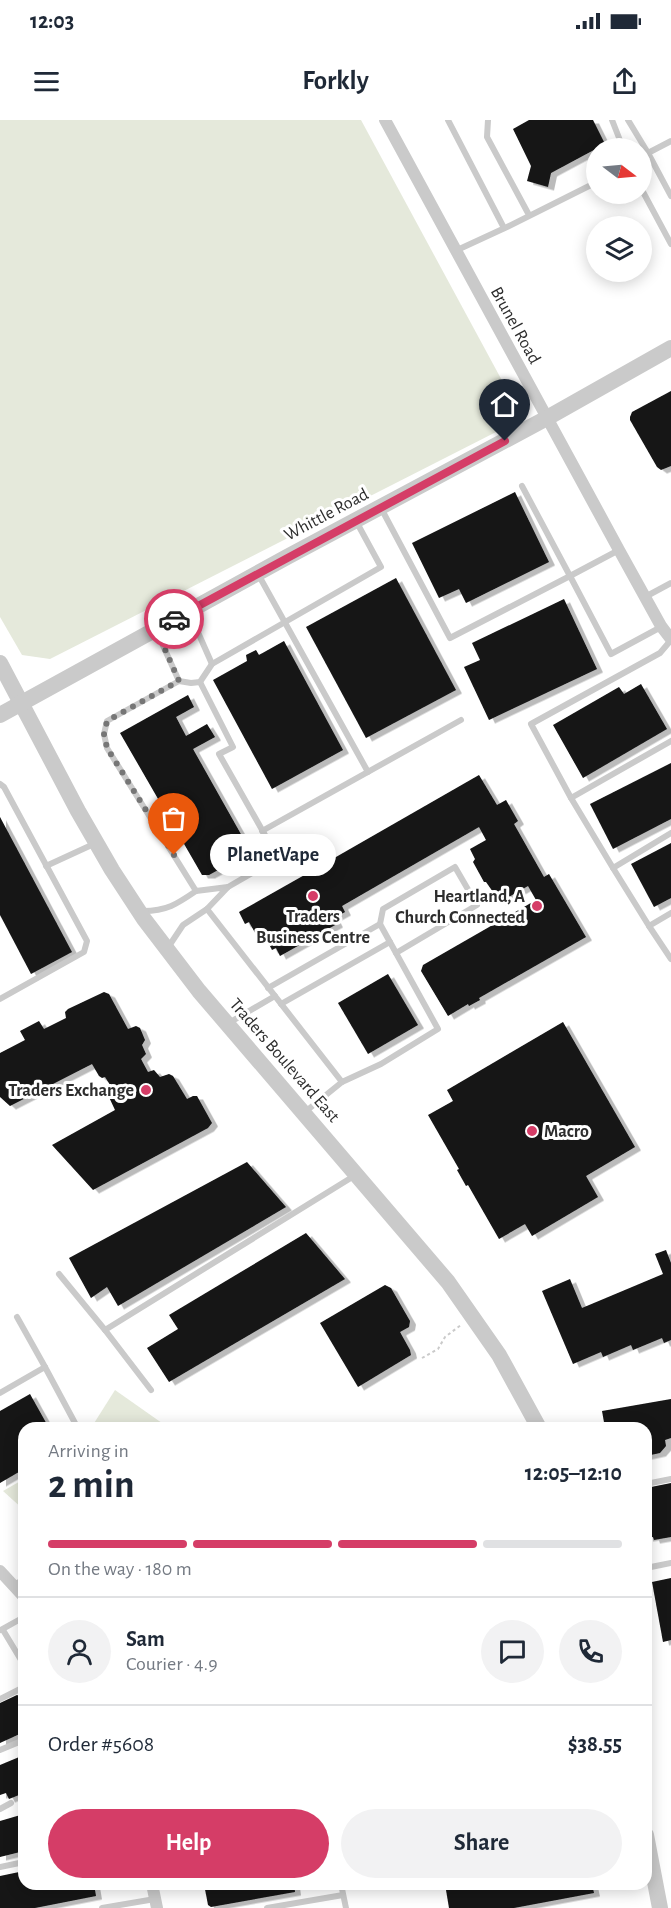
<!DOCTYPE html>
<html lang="en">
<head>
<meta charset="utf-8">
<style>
  :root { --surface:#fff; --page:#f2f2f3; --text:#1f2937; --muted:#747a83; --line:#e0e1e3; --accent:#d53d67 }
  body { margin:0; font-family:"Alegreya Sans",sans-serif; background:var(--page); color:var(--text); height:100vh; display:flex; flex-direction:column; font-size:22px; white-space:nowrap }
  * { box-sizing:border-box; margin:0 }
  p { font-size:20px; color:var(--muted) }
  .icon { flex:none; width:33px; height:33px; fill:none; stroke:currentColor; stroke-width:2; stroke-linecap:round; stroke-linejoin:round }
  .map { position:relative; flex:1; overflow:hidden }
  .details { position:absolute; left:18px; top:1302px; width:634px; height:468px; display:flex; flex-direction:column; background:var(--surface); border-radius:18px; box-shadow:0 3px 15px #0003 }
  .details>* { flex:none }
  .needle { width:39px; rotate:106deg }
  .tools { position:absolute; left:586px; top:18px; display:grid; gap:12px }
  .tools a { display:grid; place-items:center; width:66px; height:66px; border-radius:50%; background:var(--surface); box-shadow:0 3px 15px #0003; font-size:30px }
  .pin { position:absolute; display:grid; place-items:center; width:51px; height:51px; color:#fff; margin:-62px -26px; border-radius:50% 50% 50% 0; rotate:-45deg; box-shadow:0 0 6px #0007 }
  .pin .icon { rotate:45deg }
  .courier { position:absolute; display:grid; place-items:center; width:60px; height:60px; margin:-30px; border:4px solid #d53d67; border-radius:50%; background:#fff; color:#222; box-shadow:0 2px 8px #0007 }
  .bubble { position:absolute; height:42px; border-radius:21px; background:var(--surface); box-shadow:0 3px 15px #0003; font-size:20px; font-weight:600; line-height:42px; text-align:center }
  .head em { font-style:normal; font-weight:600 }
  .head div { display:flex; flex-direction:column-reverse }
  .head { display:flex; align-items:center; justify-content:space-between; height:102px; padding:0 30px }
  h1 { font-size:39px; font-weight:600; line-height:45px }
  .bar { display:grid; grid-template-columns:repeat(4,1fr); gap:9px 6px; align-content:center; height:72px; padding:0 30px }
  .bar i { height:8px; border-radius:4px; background:var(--line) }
  .bar .selected { background:var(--accent) }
  .bar p { grid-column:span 4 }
  .line { display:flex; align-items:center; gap:15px; padding:0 30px; border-top:2px solid var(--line) }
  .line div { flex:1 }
  .round { display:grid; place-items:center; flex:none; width:63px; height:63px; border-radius:32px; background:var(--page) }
  .button { display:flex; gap:12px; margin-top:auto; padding:12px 30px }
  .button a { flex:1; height:69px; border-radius:36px; background:var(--accent); color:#fff; font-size:24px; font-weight:600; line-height:69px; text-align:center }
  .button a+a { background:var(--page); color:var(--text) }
  .status { display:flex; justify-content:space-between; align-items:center; height:42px; padding:0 30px; background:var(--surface); direction:ltr }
  .status svg { height:16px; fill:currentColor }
  header { display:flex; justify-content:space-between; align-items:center; height:78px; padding:0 30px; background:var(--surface); font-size:27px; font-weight:600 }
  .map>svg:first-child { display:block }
  .green { fill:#e5e9db }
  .building { fill:#141414; filter:url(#shadow) }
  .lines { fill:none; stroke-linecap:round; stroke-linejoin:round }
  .path { stroke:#cacaca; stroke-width:2; stroke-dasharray:3 3; stroke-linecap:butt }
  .service { stroke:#cacaca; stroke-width:6 }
  .minor { stroke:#cacaca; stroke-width:12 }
  .tertiary { stroke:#cacaca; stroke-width:16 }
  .done { stroke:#767676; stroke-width:6; stroke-dasharray:0 10.8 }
  .route { stroke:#d53d67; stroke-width:8 }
  .poi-dot { fill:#d53d67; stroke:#fff; stroke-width:2 }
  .labels { text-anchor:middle; stroke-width:6; stroke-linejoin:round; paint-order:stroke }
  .street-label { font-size:18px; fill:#2d2d2d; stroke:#fff }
  .poi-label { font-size:18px; font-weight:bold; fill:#2d2d2d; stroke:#fff; text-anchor:end }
</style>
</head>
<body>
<div class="status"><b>12:03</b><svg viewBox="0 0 49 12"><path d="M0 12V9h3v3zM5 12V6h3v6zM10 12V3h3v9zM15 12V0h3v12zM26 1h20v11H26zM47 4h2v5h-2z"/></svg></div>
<header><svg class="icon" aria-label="menu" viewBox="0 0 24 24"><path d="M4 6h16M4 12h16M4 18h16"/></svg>Forkly<svg class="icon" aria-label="share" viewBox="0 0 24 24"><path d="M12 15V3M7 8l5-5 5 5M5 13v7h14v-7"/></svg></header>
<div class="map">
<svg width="671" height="1788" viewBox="0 0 671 1788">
  <defs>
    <filter id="shadow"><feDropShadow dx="6" dy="3.5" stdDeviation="0" flood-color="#0004"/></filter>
  </defs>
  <rect width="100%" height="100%" fill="#fff"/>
  <g class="green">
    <path d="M0 0H361L512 279 500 310 50 539 22 535 0 497Z"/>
    <path d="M115 1270 169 1308H91Z"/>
    <path d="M24 1359V1390L3 1371Z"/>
  </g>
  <g class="building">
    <path d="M529 0H593L605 24 551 53 548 67 527 61 531 46 513 9Z"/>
    <path d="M671 271V346L661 350 657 347 630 300V297L632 292Z"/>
    <path d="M515 372 549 442 466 483 459 469 439 478 412 423Z"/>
    <path d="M396 458 456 570 366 618 306 507Z"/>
    <path d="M564 479 597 549 489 600 464 547 480 540 472 523Z"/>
    <path d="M284 521 343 630 272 669 213 560 247 541 246 535 256 530 259 535Z"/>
    <path d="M641 564 667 609 583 658 553 605 619 567 624 574Z"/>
    <path d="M188 575 194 587 176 597 186 616 207 604 215 617 193 629 251 732 209 755H202L120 613Z"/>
    <path d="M671 643V699L613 729 590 684Z"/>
    <path d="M479 655 497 685 506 680 518 701 514 704 544 757 549 754 586 817 479 878 480 880 469 886 468 884 448 896 421 851 423 845 536 780 528 766 500 782 486 762H484L473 742 475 739 470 729 486 720 479 707 342 786 345 792 334 798 337 804 280 836 276 828 272 830 268 822 265 824 261 817 258 818 249 802 245 804 239 792 308 753 303 744 324 732 329 741Z"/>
    <path d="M0 697 72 832 31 854 0 795Z"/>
    <path d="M671 723V778L654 787 631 744Z"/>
    <path d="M388 854 418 905 368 934 338 883Z"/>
    <path d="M104 872 109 874 128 909 136 906 140 908 145 920 142 925 146 934 141 939 148 952 154 950 160 957 169 954 173 956 187 979 193 976H197L212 1003 208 1008 93 1070 52 1025 115 990 108 975 112 968 105 957 102 958 99 956 92 944 10 986 0 977V933L25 920 20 911 39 901 44 909 66 898 65 892 68 889Z"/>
    <path d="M563 902 635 1027 586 1056 598 1077 532 1116 525 1104 499 1119 468 1065 466 1066 457 1050 459 1049 428 995 453 981 447 970Z"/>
    <path d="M247 1042 286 1087 118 1186 107 1167 91 1178 69 1138Z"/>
    <path d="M306 1113 345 1159 169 1262 147 1228 178 1209 169 1195Z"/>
    <path d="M666 1130 671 1143V1220L664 1223 662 1218 633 1230 631 1225 603 1237 601 1232 573 1244 542 1171 570 1159 582 1188 663 1154 655 1134Z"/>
    <path d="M385 1165 391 1168 410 1201 409 1207 400 1212 410 1230 411 1235 358 1267 320 1203Z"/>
    <path d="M30 1274 49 1308H24V1349L0 1363V1291Z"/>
    <path d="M671 1279V1318L665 1320 666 1326 660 1333 646 1336V1308H605L602 1291Z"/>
    <path d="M671 1363V1417L654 1420 653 1417 647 1418 646 1368Z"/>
    <path d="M671 1458V1520L663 1522 652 1462Z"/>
    <path d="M17 1575 24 1578V1612L0 1623V1583Z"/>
    <path d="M24 1635V1673L9 1679 6 1673 0 1675V1645Z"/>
    <path d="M24 1694V1731L0 1737V1701Z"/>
    <path d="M24 1751V1764H94L96 1776 35 1788H0V1756Z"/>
    <path d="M204 1764H294L295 1772 211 1787 208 1785Z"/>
    <path d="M445 1764H592L594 1773 514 1788H449Z"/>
  </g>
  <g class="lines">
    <path class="path" d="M422 1238 438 1229 445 1217 461 1205"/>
    <g class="service">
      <path d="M448 0 504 108"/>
      <path d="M488 0 487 17 529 95"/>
      <path d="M612 0 623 28"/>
      <path d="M628 0 648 33 642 37"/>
      <path d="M671 21 648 33 671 76"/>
      <path d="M642 70 671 124"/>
      <path d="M455 131 507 107 597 62"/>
      <path d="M522 366 570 456 619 430"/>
      <path d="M381 388 450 518 570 456 611 534 661 507"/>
      <path d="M258 454 368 652"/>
      <path d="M645 477 671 463"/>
      <path d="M189 492 212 544"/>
      <path d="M156 510 179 561"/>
      <path d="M200 562 233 627 219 634 278 738 228 767"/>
      <path d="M0 664 4 667 87 821 84 832 0 879"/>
      <path d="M571 678 671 621"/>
      <path d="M262 711 461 600"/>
      <path d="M46 746 96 723"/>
      <path d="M613 748 571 678 531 604 660 533 671 520"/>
      <path d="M143 791C167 791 177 784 196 771"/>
      <path d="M671 793 649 806 671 839"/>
      <path d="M380 804 383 789 455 747 477 785 396 833"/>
      <path d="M649 806 613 748 671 713"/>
      <path d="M167 829 183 805 207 789"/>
      <path d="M268 868 380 804 438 909 381 944 342 962"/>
      <path d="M281 884 390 822"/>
      <path d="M227 904 275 876"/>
      <path d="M305 992 342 962 207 789 228 767 196 771 107 628 104 614 107 601 179 561 191 563 200 562 212 544 381 447 356 401"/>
      <path d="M59 1154 105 1210"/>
      <path d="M17 1197 45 1247"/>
      <path d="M151 1270 105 1210 354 1056"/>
      <path d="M0 1273 45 1247 75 1303"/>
      <path d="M646 1364 671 1359"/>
      <path d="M646 1448 671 1443"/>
      <path d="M14 1465 24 1459"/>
      <path d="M1 1510 24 1497"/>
      <path d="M3 1510 24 1545"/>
      <path d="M0 1579 24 1567"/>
      <path d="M0 1630 24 1620"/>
      <path d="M0 1689 11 1683"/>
      <path d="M0 1747 24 1742"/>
      <path d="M341 1764 346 1788"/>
      <path d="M102 1788 155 1779"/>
      <path d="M267 1788 343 1775"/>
    </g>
    <g class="minor">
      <path d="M385 0 619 430 661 506 671 519"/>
      <path d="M0 1451 24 1477"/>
      <path d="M152 1764 157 1788"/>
    </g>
    <g class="tertiary">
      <path d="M0 543 78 691 112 750 144 799 199 871 448 1162 499 1235 539 1308"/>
      <path d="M0 595 287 437 547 298 671 228"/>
      <path d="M646 1715 660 1788"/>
    </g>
  </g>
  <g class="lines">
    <path class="done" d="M174 735 107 628 104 614 107 601 179 561 156 509 174 499"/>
    <path class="route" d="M174 499 505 321"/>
  </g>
  <g class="poi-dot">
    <circle cx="313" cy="776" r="6"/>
    <circle cx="537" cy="786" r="6"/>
    <circle cx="146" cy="970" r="6"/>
    <circle cx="532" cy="1011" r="6"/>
  </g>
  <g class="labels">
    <g class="street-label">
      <text transform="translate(516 205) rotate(61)" y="6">Brunel Road</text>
      <text transform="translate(326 394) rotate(-28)" y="6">Whittle Road</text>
      <text transform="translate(285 940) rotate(49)" y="6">Traders Boulevard East</text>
    </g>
    <g class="poi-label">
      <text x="525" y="782">Heartland, A<tspan x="525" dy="21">Church Connected</tspan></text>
      <text x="313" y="802" text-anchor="middle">Traders<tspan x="313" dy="21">Business Centre</tspan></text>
      <text x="134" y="976">Traders Exchange</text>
      <text x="544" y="1017" text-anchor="start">Macro</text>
    </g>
  </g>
</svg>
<div class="tools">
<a><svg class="needle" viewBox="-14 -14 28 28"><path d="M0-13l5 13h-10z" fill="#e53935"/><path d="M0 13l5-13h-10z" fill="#747a83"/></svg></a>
<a><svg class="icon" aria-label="layers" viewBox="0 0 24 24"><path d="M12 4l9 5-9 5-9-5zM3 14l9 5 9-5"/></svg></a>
</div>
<div class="pin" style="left:174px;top:735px;background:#ea580c"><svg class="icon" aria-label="bag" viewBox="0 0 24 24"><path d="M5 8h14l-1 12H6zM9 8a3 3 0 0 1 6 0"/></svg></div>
<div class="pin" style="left:505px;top:321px;background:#1f2937"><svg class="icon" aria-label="home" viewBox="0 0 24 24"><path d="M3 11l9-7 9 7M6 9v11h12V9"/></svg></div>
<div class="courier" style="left:174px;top:499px"><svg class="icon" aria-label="car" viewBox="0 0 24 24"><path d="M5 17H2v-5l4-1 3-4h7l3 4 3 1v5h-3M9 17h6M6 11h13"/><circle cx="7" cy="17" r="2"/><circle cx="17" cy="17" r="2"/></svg></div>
<div class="bubble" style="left:210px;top:714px;width:126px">PlanetVape</div>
<section class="details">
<div class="head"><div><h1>2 min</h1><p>Arriving in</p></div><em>12:05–12:10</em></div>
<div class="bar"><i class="selected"></i><i class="selected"></i><i class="selected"></i><i></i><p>On the way · 180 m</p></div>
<div class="line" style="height:108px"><a class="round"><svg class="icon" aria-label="person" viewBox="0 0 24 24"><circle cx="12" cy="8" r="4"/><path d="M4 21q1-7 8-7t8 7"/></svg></a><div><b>Sam</b><p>Courier · 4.9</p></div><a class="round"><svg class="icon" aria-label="chat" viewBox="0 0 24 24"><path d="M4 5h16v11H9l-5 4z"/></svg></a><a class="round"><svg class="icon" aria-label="phone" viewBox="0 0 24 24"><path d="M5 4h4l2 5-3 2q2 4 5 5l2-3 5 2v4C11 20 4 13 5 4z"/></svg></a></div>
<div class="line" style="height:78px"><div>Order #5608</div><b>$38.55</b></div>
<div class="button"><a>Help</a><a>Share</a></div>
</section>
</div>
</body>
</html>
